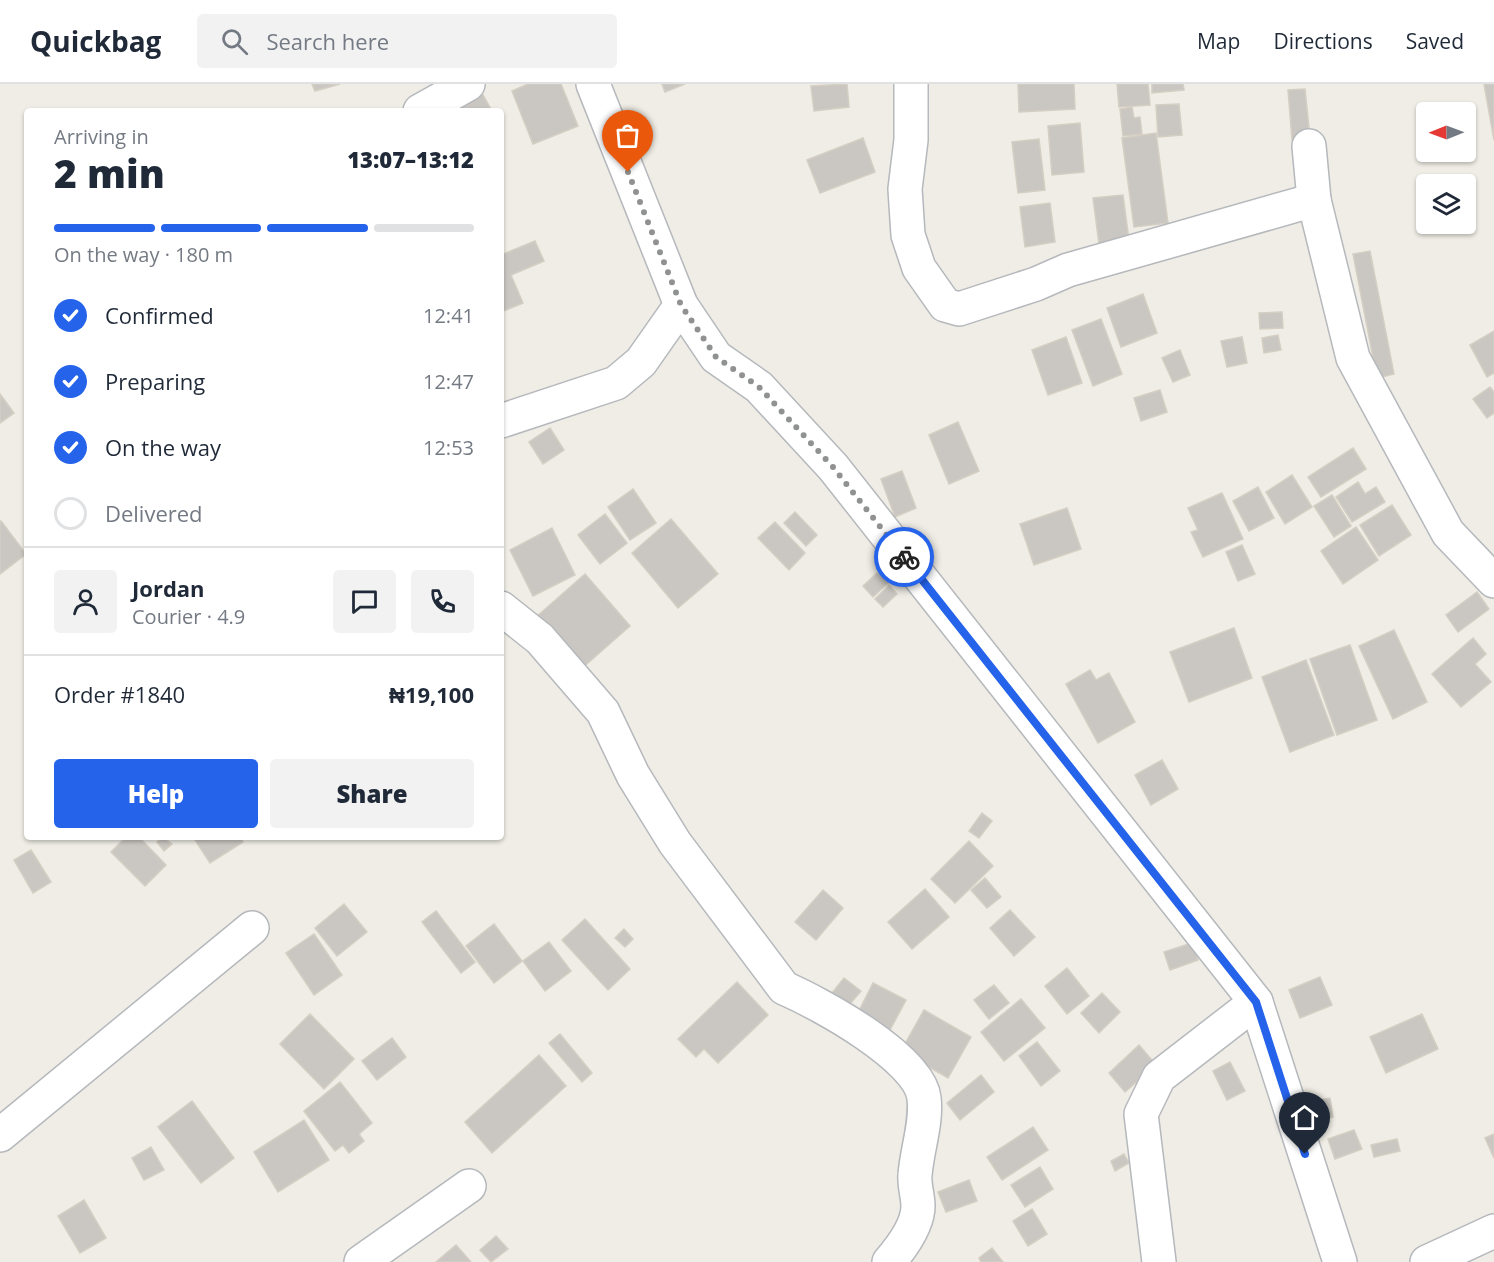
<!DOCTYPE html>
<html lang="en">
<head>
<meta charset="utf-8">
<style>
  :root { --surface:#fff; --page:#f2f2f3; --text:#1f2937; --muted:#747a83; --line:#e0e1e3; --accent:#2563eb }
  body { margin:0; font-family:"Open Sans",sans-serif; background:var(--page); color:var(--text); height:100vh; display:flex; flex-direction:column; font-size:22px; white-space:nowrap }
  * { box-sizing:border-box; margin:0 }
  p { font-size:20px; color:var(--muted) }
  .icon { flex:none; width:33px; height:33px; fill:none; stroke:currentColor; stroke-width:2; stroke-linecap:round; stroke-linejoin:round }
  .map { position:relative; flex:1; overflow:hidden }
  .drawer { position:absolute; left:24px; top:24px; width:480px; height:732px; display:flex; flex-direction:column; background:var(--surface); border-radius:6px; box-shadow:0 2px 4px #0004 }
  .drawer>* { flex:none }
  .needle { width:39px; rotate:269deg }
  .fabs { position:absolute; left:1416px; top:18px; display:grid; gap:12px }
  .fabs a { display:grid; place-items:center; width:60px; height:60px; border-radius:6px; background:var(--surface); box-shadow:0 2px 4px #0004; font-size:30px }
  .pin { position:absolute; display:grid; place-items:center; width:51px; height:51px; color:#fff; margin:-62px -26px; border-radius:50% 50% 50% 0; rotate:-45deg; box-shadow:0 0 6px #0007 }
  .pin .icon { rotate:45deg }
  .courier { position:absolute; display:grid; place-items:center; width:60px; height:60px; margin:-30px; border:4px solid #2563eb; border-radius:50%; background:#fff; color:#222; box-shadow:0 2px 8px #0007 }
  .head em { font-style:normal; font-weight:800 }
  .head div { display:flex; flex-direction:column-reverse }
  .head { display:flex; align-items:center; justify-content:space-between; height:102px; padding:0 30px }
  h1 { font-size:39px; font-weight:800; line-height:45px }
  .bar { display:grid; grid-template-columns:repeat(4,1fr); gap:9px 6px; align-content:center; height:72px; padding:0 30px }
  .bar i { height:8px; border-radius:4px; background:var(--line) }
  .bar .active { background:var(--accent) }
  .bar p { grid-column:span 4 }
  .line { display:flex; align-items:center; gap:15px; padding:0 30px; border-top:2px solid var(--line) }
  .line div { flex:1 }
  .round { display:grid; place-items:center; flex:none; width:63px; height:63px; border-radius:6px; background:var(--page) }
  ol { padding:0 30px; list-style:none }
  li { display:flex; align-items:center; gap:18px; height:66px }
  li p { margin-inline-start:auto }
  li .icon { padding:6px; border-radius:50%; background:var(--accent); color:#fff; stroke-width:4 }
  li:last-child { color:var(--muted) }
  li i { width:33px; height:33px; border:3px solid var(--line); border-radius:50% }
  .primary-button { display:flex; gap:12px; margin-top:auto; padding:12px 30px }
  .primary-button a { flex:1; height:69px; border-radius:6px; background:var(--accent); color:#fff; font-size:24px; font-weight:800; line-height:69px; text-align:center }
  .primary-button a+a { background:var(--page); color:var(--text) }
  header { display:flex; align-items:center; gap:36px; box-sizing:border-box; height:84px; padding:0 30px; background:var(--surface); border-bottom:2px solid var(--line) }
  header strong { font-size:28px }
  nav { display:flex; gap:33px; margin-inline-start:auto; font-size:21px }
  .search { width:420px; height:54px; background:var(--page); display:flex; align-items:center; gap:15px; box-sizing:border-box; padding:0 21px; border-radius:6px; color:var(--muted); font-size:22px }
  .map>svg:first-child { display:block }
  .building { fill:#cac7c2; stroke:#d4cec3; stroke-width:1.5 }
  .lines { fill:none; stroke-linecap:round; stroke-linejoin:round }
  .minor-casing { stroke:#b5b8bc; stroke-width:36 }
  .minor { stroke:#fff; stroke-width:33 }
  .done { stroke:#909292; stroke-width:6; stroke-dasharray:0 10.8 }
  .route { stroke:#2563eb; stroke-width:8 }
</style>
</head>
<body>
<header>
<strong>Quickbag</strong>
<div class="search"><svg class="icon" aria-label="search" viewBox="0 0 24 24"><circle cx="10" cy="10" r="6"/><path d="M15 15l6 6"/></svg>Search here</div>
<nav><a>Map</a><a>Directions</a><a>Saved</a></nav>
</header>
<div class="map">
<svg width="1494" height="1178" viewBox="0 0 1494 1178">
  <rect width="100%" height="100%" fill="#efede5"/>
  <g class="building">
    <path d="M312 0H340L315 7Z"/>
    <path d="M528 0H561L578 42 533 60 512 7Z"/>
    <path d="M662 0H685L665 8Z"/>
    <path d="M847 0 849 23 814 27 811 2Z"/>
    <path d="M1018 0H1074L1075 25 1019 28Z"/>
    <path d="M1117 0H1148L1150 21 1119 23Z"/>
    <path d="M1152 0H1183L1184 6 1152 9Z"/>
    <path d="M1484 0H1494V56Z"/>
    <path d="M1305 5 1310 54 1292 56 1288 6Z"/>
    <path d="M482 9 492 27H449Z"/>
    <path d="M1179 20 1182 51 1158 53 1156 21Z"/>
    <path d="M1132 23 1134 34 1140 33 1142 50 1123 52 1120 25Z"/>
    <path d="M1080 39 1084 88 1052 91 1048 42Z"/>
    <path d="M1156 49 1168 139 1134 143 1122 54Z"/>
    <path d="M863 54 875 88 820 109 807 76Z"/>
    <path d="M1039 55 1045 106 1018 109 1012 58Z"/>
    <path d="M1123 111 1129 156 1099 160 1093 114Z"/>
    <path d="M1050 119 1055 158 1025 163 1020 123Z"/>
    <path d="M535 157 544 177 511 191 523 219 501 228V171Z"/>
    <path d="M1370 167 1394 290 1377 294 1353 170Z"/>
    <path d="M1143 210 1157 249 1121 263 1107 224Z"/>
    <path d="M1282 228 1283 244 1260 245 1259 229Z"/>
    <path d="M1101 235 1122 290 1093 302 1072 246Z"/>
    <path d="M1494 247V289L1487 293 1470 261Z"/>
    <path d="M1278 251 1281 266 1264 269 1262 254Z"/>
    <path d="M1066 253 1082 299 1048 311 1032 266Z"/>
    <path d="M1242 253 1247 279 1227 283 1221 257Z"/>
    <path d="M1180 266 1190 291 1173 298 1162 274Z"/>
    <path d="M1490 303 1494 308V329L1487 334 1473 315Z"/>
    <path d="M1160 306 1167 328 1141 337 1134 314Z"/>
    <path d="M0 310 14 329 0 339Z"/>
    <path d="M958 338 979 387 949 400 929 351Z"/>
    <path d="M550 344 564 366 543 380 529 358Z"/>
    <path d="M1353 364 1366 385 1321 413 1308 393Z"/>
    <path d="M902 387 916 424 895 433 881 395Z"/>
    <path d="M1292 391 1312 423 1285 440 1266 408Z"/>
    <path d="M1358 398 1365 410 1376 403 1385 418 1352 438 1336 413Z"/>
    <path d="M1258 403 1274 434 1249 447 1233 417Z"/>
    <path d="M633 405 656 439 630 456 608 423Z"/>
    <path d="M1222 409 1243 455 1203 473 1191 448 1198 446 1188 424Z"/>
    <path d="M1332 411 1351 442 1334 453 1314 422Z"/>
    <path d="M1392 421 1411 451 1379 472 1360 441Z"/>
    <path d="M1067 424 1081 465 1034 481 1020 440Z"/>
    <path d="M795 428 817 451 806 462 784 439Z"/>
    <path d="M605 430 627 459 600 480 578 451Z"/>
    <path d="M671 435 718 490 678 524 632 469Z"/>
    <path d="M1 437 26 470 0 490V438Z"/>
    <path d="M775 438 805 469 789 486 758 454Z"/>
    <path d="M1356 443 1378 476 1343 500 1321 467Z"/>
    <path d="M552 444 575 491 533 512 510 466Z"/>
    <path d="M1242 461 1255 490 1238 497 1226 468Z"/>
    <path d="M877 489 888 499 873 513 863 502Z"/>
    <path d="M585 490 630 542 580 586 535 534Z"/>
    <path d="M889 501 897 510 883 523 875 515Z"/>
    <path d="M1477 508 1489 525 1458 548 1446 531Z"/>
    <path d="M1234 544 1252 594 1189 618 1170 568Z"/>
    <path d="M1394 546 1427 618 1393 635 1359 562Z"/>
    <path d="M1473 554 1486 570 1475 580 1491 598 1461 623 1432 590Z"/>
    <path d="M1350 561 1377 636 1337 651 1310 575Z"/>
    <path d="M1306 576 1334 651 1290 668 1262 593Z"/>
    <path d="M1090 586 1096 596 1109 589 1135 638 1098 659 1066 600Z"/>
    <path d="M1162 676 1178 705 1151 721 1135 691Z"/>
    <path d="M982 729 992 737 979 754 969 747Z"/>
    <path d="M126 753H139L166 781 145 802 111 768Z"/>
    <path d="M163 753 172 760 164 767 157 758Z"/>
    <path d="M193 753H240L243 758 210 779Z"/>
    <path d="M969 757 993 782 955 819 931 795Z"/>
    <path d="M31 766 51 798 33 809 14 776Z"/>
    <path d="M985 794 1001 813 987 824 971 806Z"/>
    <path d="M925 805 949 833 912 865 888 838Z"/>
    <path d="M823 806 843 824 816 856 795 838Z"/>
    <path d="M344 820 367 848 337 872 315 844Z"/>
    <path d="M1010 826 1035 853 1014 872 990 844Z"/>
    <path d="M436 827 475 878 461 889 422 838Z"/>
    <path d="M585 835 630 885 608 906 562 856Z"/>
    <path d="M494 840 522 877 494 899 466 862Z"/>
    <path d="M624 845 633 855 625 863 615 854Z"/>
    <path d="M314 850 342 891 314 911 286 869Z"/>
    <path d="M549 858 571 887 545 907 523 877Z"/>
    <path d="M1192 859 1198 876 1170 886 1164 868Z"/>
    <path d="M1067 884 1089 912 1067 930 1045 902Z"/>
    <path d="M1320 893 1332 921 1300 934 1289 906Z"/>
    <path d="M844 894 861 907 844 927 828 914Z"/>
    <path d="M737 898 768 931 718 979 704 965 696 973 678 955Z"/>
    <path d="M873 899 906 916 890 946 858 929Z"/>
    <path d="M994 901 1009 919 989 935 974 916Z"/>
    <path d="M1102 909 1120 928 1099 949 1081 929Z"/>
    <path d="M1021 915 1045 944 1004 977 981 948Z"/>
    <path d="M924 926 971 953 948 994 901 967Z"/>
    <path d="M310 930 354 975 324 1005 280 960Z"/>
    <path d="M1422 930 1438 965 1386 989 1370 953Z"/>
    <path d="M560 950 592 989 582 998 549 959Z"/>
    <path d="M392 954 406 973 377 996 362 977Z"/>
    <path d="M1037 958 1060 987 1041 1002 1019 972Z"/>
    <path d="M1139 961 1156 981 1125 1008 1109 989Z"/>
    <path d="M539 971 566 1002 492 1069 465 1038Z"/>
    <path d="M1230 978 1245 1007 1227 1016 1213 987Z"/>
    <path d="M981 991 994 1008 960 1036 947 1019Z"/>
    <path d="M340 998 372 1039 359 1050 364 1057 349 1069 343 1061 335 1067 304 1027Z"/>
    <path d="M1330 1014 1333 1033 1316 1035 1313 1017Z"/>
    <path d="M192 1017 234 1074 201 1099 158 1043Z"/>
    <path d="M304 1036 329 1076 278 1108 254 1068Z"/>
    <path d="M1033 1043 1048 1066 1002 1096 987 1073Z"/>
    <path d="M1354 1046 1362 1065 1335 1075 1328 1055Z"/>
    <path d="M1494 1050V1074L1485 1054Z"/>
    <path d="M1397 1055 1400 1067 1374 1073 1371 1061Z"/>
    <path d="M151 1063 164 1086 144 1096 132 1074Z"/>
    <path d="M1124 1070 1129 1079 1115 1087 1111 1077Z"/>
    <path d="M1040 1083 1053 1105 1025 1123 1011 1101Z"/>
    <path d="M969 1096 977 1117 946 1128 938 1108Z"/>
    <path d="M84 1116 106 1154 80 1169 58 1132Z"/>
    <path d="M1032 1125 1047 1150 1028 1162 1013 1137Z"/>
    <path d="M496 1152 508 1165 491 1178 480 1166Z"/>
    <path d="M456 1161 471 1178H436Z"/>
    <path d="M992 1164 1003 1178H981L979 1174Z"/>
  </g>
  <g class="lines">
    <g class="minor-casing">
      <g id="minor">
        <path d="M593 0 681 221 716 273 759 303 833 383 1256 918"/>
        <path d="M911 0V56L905 105 908 151 919 184 945 221 959 225 1036 200 1068 186 1314 116 1309 62"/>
        <path d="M420 27 468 0"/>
        <path d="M1314 116 1353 274 1448 449 1494 497"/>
        <path d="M501 337 616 299 641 278 681 221"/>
        <path d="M501 524 540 555 603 628 633 691 675 759 784 904C819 919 920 974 924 1014 927 1039 917 1065 915 1091 914 1101 918 1112 918 1122 918 1141 901 1164 889 1178"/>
        <path d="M0 1051 252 844"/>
        <path d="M361 1178 469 1102"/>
        <path d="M1159 1178 1141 1030 1159 993 1256 918 1340 1178"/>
        <path d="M1427 1178 1494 1147"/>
      </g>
    </g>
    <use href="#minor" class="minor"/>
  </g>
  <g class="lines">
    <path class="done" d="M628 88 681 221 716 273 759 303 833 383 904 473"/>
    <path class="route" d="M904 473 1256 918 1305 1070"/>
  </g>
</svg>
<div class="fabs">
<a><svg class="needle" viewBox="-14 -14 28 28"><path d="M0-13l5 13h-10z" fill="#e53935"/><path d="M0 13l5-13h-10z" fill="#747a83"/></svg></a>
<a><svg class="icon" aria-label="layers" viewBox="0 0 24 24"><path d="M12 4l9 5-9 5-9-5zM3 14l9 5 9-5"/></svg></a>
</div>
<div class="pin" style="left:628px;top:88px;background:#ea580c"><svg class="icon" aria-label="bag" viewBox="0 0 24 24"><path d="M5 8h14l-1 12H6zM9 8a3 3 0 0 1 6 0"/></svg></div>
<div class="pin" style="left:1305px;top:1070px;background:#1f2937"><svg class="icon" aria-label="home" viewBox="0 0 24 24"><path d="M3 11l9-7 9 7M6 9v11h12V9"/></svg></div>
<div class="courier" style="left:904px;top:473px"><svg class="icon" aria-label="bike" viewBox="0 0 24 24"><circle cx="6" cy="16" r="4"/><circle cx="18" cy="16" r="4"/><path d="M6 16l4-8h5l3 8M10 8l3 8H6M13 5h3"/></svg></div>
<section class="drawer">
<div class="head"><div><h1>2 min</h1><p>Arriving in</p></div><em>13:07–13:12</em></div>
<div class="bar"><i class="active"></i><i class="active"></i><i class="active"></i><i></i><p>On the way · 180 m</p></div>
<ol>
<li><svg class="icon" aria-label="check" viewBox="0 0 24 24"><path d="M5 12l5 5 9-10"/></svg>Confirmed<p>12:41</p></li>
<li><svg class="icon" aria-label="check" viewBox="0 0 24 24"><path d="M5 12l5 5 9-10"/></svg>Preparing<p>12:47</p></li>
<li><svg class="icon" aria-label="check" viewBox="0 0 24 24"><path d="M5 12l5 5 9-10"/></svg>On the way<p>12:53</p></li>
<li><i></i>Delivered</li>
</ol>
<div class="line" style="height:108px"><a class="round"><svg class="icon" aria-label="person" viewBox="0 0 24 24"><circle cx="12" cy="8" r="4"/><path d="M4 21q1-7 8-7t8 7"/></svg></a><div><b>Jordan</b><p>Courier · 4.9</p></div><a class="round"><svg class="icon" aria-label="chat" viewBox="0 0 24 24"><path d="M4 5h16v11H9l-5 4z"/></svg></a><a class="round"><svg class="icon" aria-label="phone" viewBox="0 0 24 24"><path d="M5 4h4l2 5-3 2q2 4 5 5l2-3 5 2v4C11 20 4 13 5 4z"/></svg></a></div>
<div class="line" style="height:78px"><div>Order #1840</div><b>₦19,100</b></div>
<div class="primary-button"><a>Help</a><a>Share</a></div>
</section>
</div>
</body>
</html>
